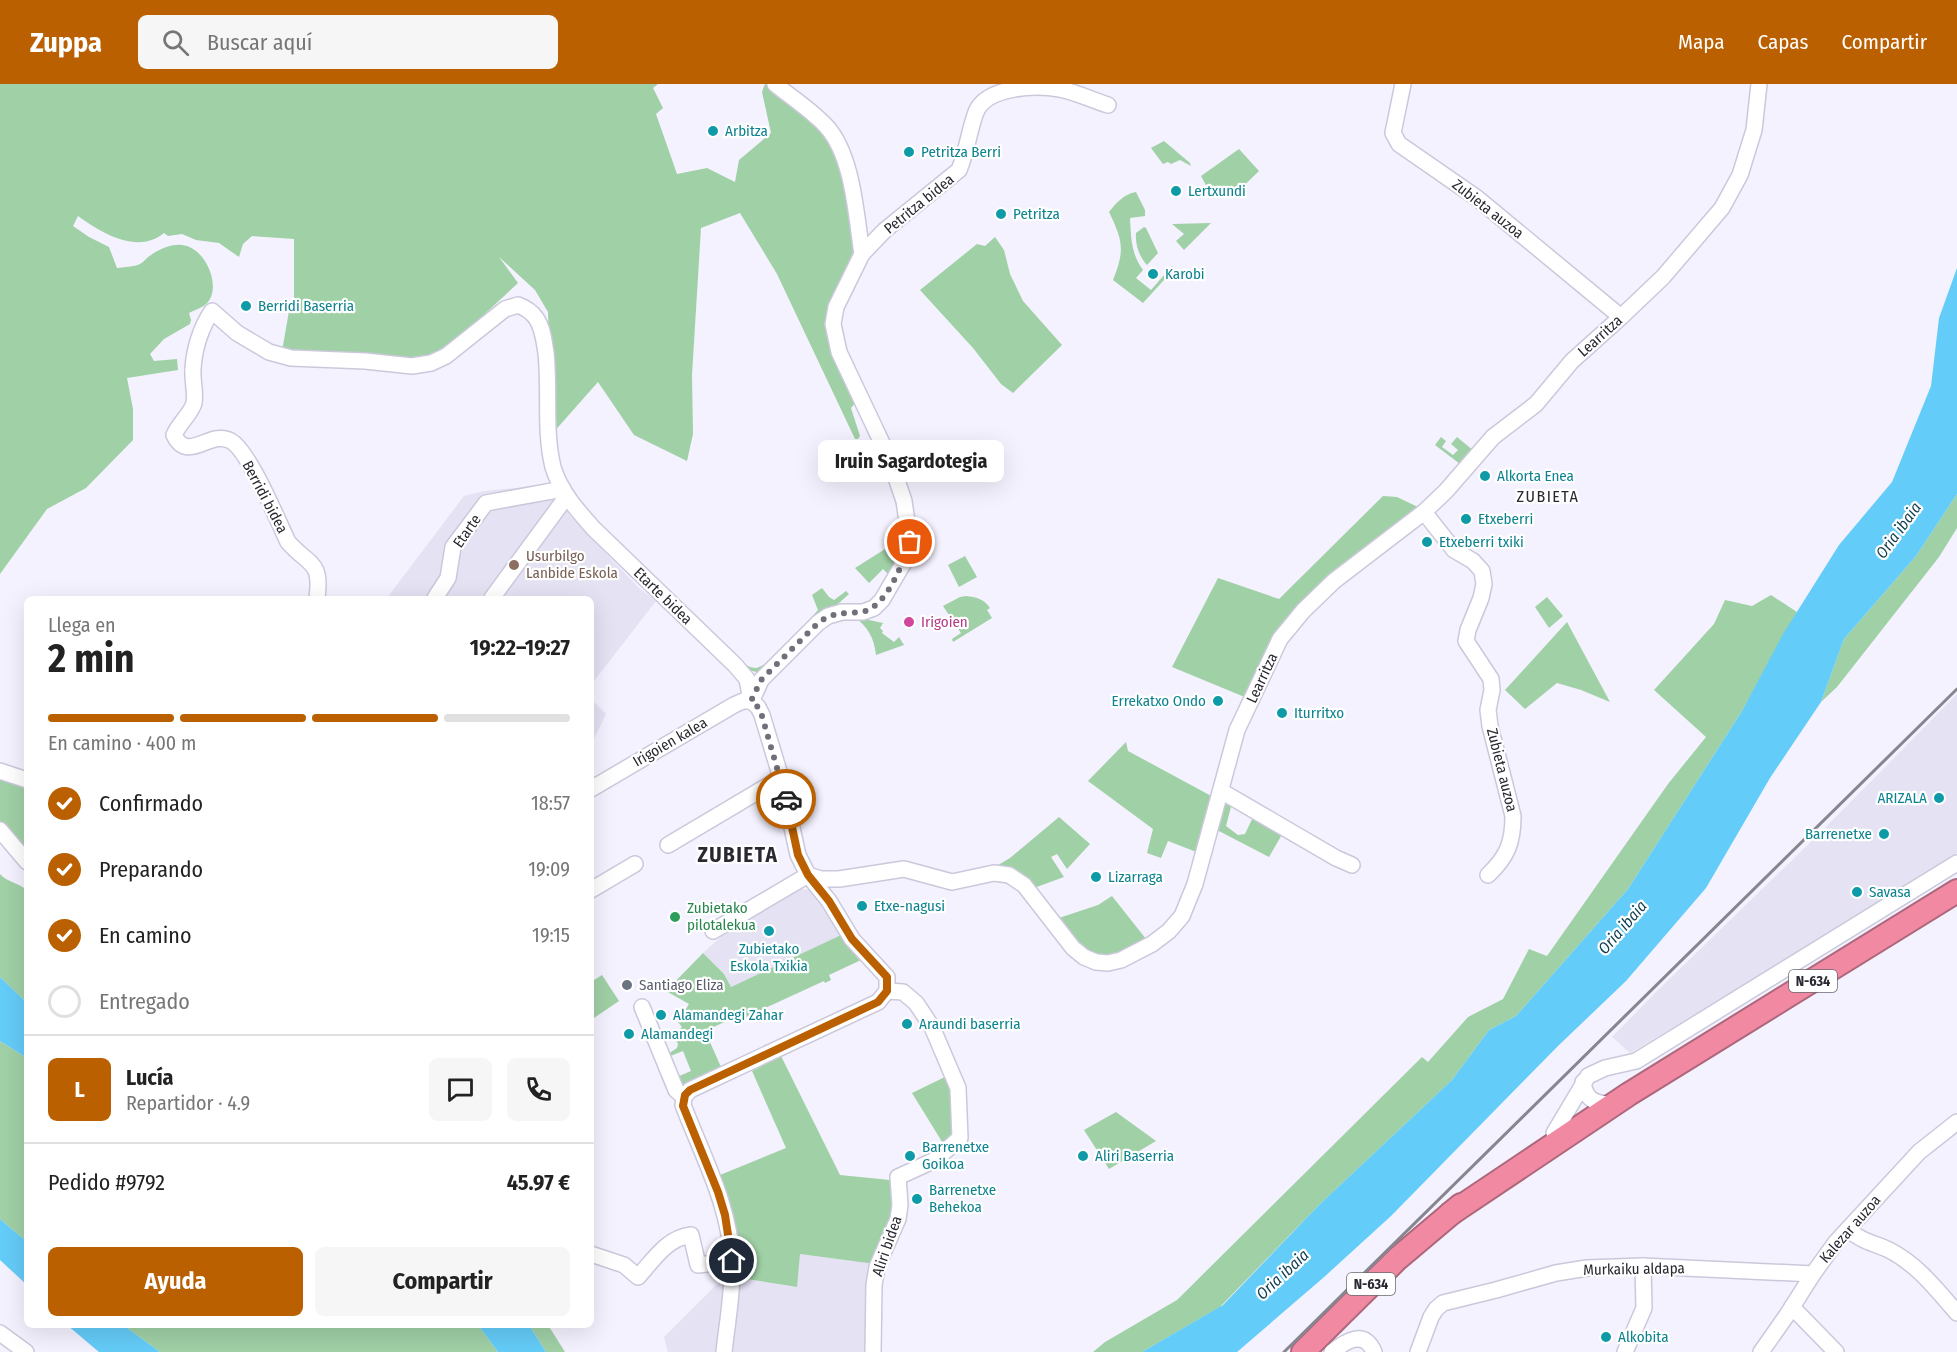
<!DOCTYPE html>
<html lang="es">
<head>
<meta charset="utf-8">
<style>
  :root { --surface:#fff; --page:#f6f6f6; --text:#222; --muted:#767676; --line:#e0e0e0; --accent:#ba6000 }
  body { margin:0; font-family:"Fira Sans Condensed",sans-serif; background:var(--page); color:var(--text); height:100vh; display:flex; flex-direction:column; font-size:22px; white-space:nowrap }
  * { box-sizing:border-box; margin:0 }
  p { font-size:20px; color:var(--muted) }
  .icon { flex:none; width:33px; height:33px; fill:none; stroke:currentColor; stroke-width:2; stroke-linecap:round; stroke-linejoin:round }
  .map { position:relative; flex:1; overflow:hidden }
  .drawer { position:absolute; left:24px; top:512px; width:570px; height:732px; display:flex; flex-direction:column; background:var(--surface); border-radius:9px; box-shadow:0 6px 24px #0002 }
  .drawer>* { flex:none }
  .pin { position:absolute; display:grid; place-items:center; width:51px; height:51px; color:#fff; margin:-26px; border:3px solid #fff; border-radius:50%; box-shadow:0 2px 6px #0007 }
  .courier { position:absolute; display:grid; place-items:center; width:60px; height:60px; margin:-30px; border:4px solid #ba6000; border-radius:50%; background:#fff; color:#222; box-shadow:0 2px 8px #0007 }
  .bubble { position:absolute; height:42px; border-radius:9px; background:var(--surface); box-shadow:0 6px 24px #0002; font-size:20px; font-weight:700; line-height:42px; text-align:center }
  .summary em { font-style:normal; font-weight:700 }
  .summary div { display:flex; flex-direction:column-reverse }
  .summary { display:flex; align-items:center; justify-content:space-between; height:102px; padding:0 24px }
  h1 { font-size:39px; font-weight:700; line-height:45px }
  .bar { display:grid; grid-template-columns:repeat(4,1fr); gap:9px 6px; align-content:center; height:72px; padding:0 24px }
  .bar i { height:8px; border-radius:4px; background:var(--line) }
  .bar .on { background:var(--accent) }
  .bar p { grid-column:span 4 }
  .line { display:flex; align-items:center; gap:15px; padding:0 24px; border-top:2px solid var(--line) }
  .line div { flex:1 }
  .round { display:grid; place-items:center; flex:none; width:63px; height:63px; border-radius:9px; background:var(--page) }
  ol { padding:0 24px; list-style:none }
  li { display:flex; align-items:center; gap:18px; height:66px }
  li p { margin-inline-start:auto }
  li .icon { padding:6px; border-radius:50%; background:var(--accent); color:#fff; stroke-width:4 }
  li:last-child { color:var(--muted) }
  li i { width:33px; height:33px; border:3px solid var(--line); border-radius:50% }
  .cta { display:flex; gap:12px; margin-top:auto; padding:12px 24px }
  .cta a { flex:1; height:69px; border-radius:9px; background:var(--accent); color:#fff; font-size:24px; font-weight:700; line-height:69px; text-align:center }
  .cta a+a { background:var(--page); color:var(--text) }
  header { display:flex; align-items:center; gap:36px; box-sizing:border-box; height:84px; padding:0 30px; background:var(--accent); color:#fff }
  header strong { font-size:28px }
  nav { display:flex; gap:33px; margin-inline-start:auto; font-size:21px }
  .search { width:420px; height:54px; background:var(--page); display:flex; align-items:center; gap:15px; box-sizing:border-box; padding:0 21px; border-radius:9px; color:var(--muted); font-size:22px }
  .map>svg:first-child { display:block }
  .built { fill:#e4e2f3 }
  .green { fill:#a0d0a6 }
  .water { fill:#64ccf8 }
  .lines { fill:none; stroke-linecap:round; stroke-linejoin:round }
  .minor-casing { stroke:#cbc8dc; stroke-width:18 }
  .highway-casing { stroke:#ac677b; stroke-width:26 }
  .minor { stroke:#fff; stroke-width:15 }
  .highway { stroke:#f289a3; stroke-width:22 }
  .rail { stroke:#87868f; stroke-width:3 }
  .done { stroke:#716f79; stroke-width:6; stroke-dasharray:0 10.8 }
  .route { stroke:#ba6000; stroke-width:8 }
  .culture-dot { fill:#0f9aa8; stroke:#fff; stroke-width:2 }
  .education-dot { fill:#8d6e63; stroke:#fff; stroke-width:2 }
  .hotel-dot { fill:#d1479c; stroke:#fff; stroke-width:2 }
  .leisure-dot { fill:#2e9e5b; stroke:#fff; stroke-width:2 }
  .worship-dot { fill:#6b7280; stroke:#fff; stroke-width:2 }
  .labels { text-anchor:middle; stroke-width:4.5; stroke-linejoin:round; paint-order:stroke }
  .shield { fill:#fff; stroke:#6a696f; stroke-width:1.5 }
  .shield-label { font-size:14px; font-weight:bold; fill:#2a2931 }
  .culture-label { font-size:15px; fill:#0d838f; stroke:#fff; text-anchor:start }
  .street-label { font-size:15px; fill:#2a2931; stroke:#fff }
  .education-label { font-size:15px; fill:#785e54; stroke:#fff; text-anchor:start }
  .hotel-label { font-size:15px; fill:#b23c85; stroke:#fff; text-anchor:start }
  .leisure-label { font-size:15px; fill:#27864d; stroke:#fff; text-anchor:start }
  .worship-label { font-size:15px; fill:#5b616d; stroke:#fff; text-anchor:start }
  .neighbourhood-label { font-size:16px; letter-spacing:1.5px; fill:#2a2931; stroke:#fff }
  .water-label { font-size:16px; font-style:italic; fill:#103e50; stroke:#fff }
  .district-label { font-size:21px; font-weight:bold; letter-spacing:1.5px; fill:#2a2931; stroke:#fff }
</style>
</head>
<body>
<header>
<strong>Zuppa</strong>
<div class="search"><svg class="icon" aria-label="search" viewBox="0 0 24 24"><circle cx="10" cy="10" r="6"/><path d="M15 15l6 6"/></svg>Buscar aquí</div>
<nav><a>Mapa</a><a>Capas</a><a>Compartir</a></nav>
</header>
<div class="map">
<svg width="1957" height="1268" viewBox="0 0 1957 1268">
  <rect width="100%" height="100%" fill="#f4f2fe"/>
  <g class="built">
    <path d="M557 400 569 431 639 504 656 517 591 601V514H387L464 412 484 407Z"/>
    <path d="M1957 610V769L1863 830 1630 969 1612 953 1655 909 1823 746Z"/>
    <path d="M591 615 606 630 591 661Z"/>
    <path d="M801 805 810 806 841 851 731 903 724 890 703 869 723 851 784 811Z"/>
    <path d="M800 1170 875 1180 871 1268H668L664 1253 725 1192 796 1203Z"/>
  </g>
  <g class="green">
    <path d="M0 0H658L653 4 663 24 656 30 677 90 707 84 735 98 739 76 771 49 762 8 765 0 820 46 832 62 839 80 846 108 854 166 852 177 831 222 857 317 851 324 860 352 858 355H855L777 190 740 129 701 144 692 291 693 350 687 377 634 351 598 298 552 350 548 228 535 206 499 173 518 199 445 267 420 275 417 272 408 276 282 267 289 227 294 225V155L252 152 243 160 239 173 219 159 196 156 182 150 168 152 164 149C138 171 101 149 78 132L73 142 89 153 109 163 117 184C124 183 134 183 140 180 144 178 147 173 151 171 160 165 171 160 182 161 206 163 223 205 206 220 202 224 194 226 189 229L191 236 190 240 164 255 150 270 154 277 177 275 178 286 127 294 133 325V356L86 404 47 425 0 490Z"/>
    <path d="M1164 57 1190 79 1191 82 1180 76 1171 80 1168 78 1163 80 1151 64Z"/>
    <path d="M1239 65 1259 87 1231 114 1225 103 1218 107 1216 103 1213 102 1208 105 1201 92Z"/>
    <path d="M1136 108 1145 126V132L1130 134C1131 153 1131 170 1143 186L1136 194 1151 206 1172 182 1175 184 1143 219 1113 196C1125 166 1123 157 1109 128 1116 119 1124 110 1136 108Z"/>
    <path d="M1211 139 1184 166 1176 157 1184 150 1172 140Z"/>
    <path d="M1144 143 1146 144 1158 169 1147 181C1139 172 1135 161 1136 149Z"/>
    <path d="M995 153 1004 166 1010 190 1023 217 1062 261 1013 309 1001 300 973 264 920 206 977 160 985 162Z"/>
    <path d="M1441 353 1446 357 1442 363 1453 371 1458 366 1451 360 1457 353 1474 367 1460 380 1435 361Z"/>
    <path d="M1957 410V444L1939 473 1837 603 1821 618 1844 555 1916 472Z"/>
    <path d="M1383 412 1397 413 1420 424 1312 512 1247 614 1172 583 1218 494 1279 515Z"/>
    <path d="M893 460 902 469 889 491 883 485 869 499 855 484Z"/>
    <path d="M965 472 977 493 959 503 948 481Z"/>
    <path d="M822 504 829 513 834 516 846 507 849 510 761 589 748 586 740 576C745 580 749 584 756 584 770 582 807 538 818 526L812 511Z"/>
    <path d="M1771 511 1797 528 1742 627 1628 805 1516 932 1489 946 1452 996 1319 1121 1220 1223 1142 1268H1093L1105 1258 1177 1216 1422 973 1428 978 1468 933 1503 915 1529 865 1547 872 1668 700 1706 653 1654 606 1714 540 1725 516 1752 522Z"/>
    <path d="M966 512C976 513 984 515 990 524L987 526 992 534 953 558 952 555 961 549 943 522 960 513Z"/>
    <path d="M1547 513 1563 532 1549 544 1535 523Z"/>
    <path d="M855 533 883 539 880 544 883 547 882 549 894 558 899 553 904 561 876 571C874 553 868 544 855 533Z"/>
    <path d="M1567 538 1610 618 1581 606 1557 599 1525 625 1505 606Z"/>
    <path d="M1126 658 1128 667 1215 714 1199 769 1168 757 1161 774 1147 769 1153 745 1088 697Z"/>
    <path d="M0 692 27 701V769L0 737Z"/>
    <path d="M1224 715 1232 719 1226 742 1238 751 1245 750 1255 729 1284 747 1269 773 1217 746Z"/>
    <path d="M1059 733 1090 760 1067 785 1057 770 1051 773 1064 793 1034 804 1023 790 1026 796 993 784 1010 774Z"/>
    <path d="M0 790C7 798 19 799 27 806V919L0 893Z"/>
    <path d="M1112 812 1146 855C1125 868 1100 881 1078 860 1071 853 1065 842 1059 834L1098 821Z"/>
    <path d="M841 851 861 876 829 891 831 896 825 899 824 897 746 933 744 929 705 947 721 983 681 1002 677 993 691 987 683 967 668 973V970L677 964 678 960 673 950 682 943 678 938 689 920 666 907 703 869 724 890 731 903Z"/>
    <path d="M602 891 619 917 591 936V898Z"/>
    <path d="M0 957 27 974V1158L0 1135Z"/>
    <path d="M781 972 840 1091 890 1096 896 1132 875 1180 800 1170 797 1203 740 1194C737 1158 733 1124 720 1091L786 1064 752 987Z"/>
    <path d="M949 991 958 1048 944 1061 912 1009Z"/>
    <path d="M1116 1028 1156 1057 1109 1085 1084 1046Z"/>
    <path d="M123 1241H478L498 1268H160Z"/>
    <path d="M529 1241H548L565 1268H546Z"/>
  </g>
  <g class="water">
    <path d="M1957 184V410L1916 472 1844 555 1821 618 1770 694 1706 804 1626 897 1558 962 1391 1132 1323 1194 1237 1268H1142L1223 1221 1319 1121 1452 996 1489 946 1516 932 1628 805 1742 627 1783 550 1839 461 1892 398 1931 302 1939 234Z"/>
    <path d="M0 893 27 919V974L0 957Z"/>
    <path d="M0 1135 27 1158V1201L0 1176Z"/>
    <path d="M67 1241H123L160 1268H99Z"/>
    <path d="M478 1241H529L546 1268H498Z"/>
  </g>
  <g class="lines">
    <g class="minor-casing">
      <g id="minor">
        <path d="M775 0C792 14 811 26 826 42 853 71 856 131 862 170"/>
        <path d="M1403 0 1393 49 1399 60 1477 114 1621 233"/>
        <path d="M1424 428 1454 466 1473 477 1482 487 1484 500 1481 514 1468 546 1466 557 1491 595 1492 606 1488 626 1490 642 1513 732C1513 759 1507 773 1488 791"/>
        <path d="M317 514C322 476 309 482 288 458 278 437 249 367 231 357 210 345 188 380 174 351 179 339 191 330 194 319 196 308 192 296 193 285 194 265 201 243 212 227L237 249 269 268 291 274 365 277 412 282 431 279 446 272 505 225 518 221C526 224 531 227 536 234 543 244 544 257 546 269 550 306 544 347 553 383 560 407 577 426 593 444L735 581 747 595 751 617 758 623 762 631 781 694 798 771 808 791 829 817 852 855 887 893V907"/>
        <path d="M435 514 448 494 453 463 486 419 563 405"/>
        <path d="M492 514 567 412"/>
        <path d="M752 616 761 596 818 539 828 532 842 528H863L874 524 882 516 903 480 910 458 904 417 890 376 839 268 833 240 836 223 862 170 885 146 959 86C967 67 969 47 976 28 987 2 1036 1 1060 5 1076 8 1092 16 1108 21"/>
        <path d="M0 687 27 696"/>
        <path d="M591 705 734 621 743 617H751"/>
        <path d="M1221 707 1336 774 1352 781"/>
        <path d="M0 746 27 778"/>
        <path d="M668 761 781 694"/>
        <path d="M591 806 635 780"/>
        <path d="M713 847 808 791 821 795H839L904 785 952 798 994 789 1009 791 1024 801 1073 864 1084 873 1096 878 1108 879 1121 876 1152 860 1169 847 1182 832 1195 800 1237 646 1280 555 1303 527 1334 497 1424 428 1446 407 1493 353 1536 320 1572 277 1621 233 1663 193 1722 124 1740 91 1754 46 1759 0"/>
        <path d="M642 923 676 1006 684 1013 683 1021C703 1073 731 1124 732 1180 733 1209 727 1239 724 1268"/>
        <path d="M1583 998C1585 1013 1592 1019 1607 1020"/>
        <path d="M684 1013 690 1006 878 918 887 907"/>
        <path d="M1554 1049 1588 992 1605 984 1636 977 1957 779"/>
        <path d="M1848 1145C1860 1157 1874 1159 1889 1166 1917 1180 1937 1206 1957 1229"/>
        <path d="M591 1170 624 1181 638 1193C654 1175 667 1154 691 1151L698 1181 732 1177"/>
        <path d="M1792 1223 1836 1268"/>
        <path d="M0 1249 26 1268"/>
        <path d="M873 1268 874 1201 877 1183 898 1135 900 1121 898 1093 935 1076 960 1054 958 1004 932 943 916 919 903 908 887 907"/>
        <path d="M1332 1268C1346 1257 1364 1245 1374 1268"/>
        <path d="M1418 1268 1431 1233 1436 1225 1443 1219 1496 1206 1556 1189 1587 1184 1643 1182 1813 1190"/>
        <path d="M1625 1268 1644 1224 1643 1182"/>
        <path d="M1761 1268 1787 1231 1813 1190 1836 1158 1919 1068 1957 1038"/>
      </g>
    </g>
    <g class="highway-casing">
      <g id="highway">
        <path d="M1450 1130 1629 1010 1957 807"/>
        <path d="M1303 1268 1397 1175 1461 1121"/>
      </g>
    </g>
    <use href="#minor" class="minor"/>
    <use href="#highway" class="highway"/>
    <path class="rail" d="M1284 1268 1957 605"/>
  </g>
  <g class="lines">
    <path class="done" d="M786 715 762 632 758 623 751 617 761 596 818 539C835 527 843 530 862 528 886 524 903 479 910 458"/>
    <path class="route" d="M732 1177 725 1131 718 1108 683 1022 685 1011 690 1006 878 918 887 907V893L852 855 829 817 808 791 798 771 786 715"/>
  </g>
  <g class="culture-dot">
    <circle cx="713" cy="47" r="6"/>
    <circle cx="909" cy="68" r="6"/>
    <circle cx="1176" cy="107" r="6"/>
    <circle cx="1001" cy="130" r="6"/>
    <circle cx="1153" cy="190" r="6"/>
    <circle cx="246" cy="222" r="6"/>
    <circle cx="1485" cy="392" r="6"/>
    <circle cx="1466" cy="435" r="6"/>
    <circle cx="1427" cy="458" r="6"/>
    <circle cx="1218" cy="617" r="6"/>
    <circle cx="1282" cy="629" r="6"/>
    <circle cx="1939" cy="714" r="6"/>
    <circle cx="1884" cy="750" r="6"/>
    <circle cx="1096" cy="793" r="6"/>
    <circle cx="1857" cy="808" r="6"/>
    <circle cx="862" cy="822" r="6"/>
    <circle cx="769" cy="847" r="6"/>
    <circle cx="661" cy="931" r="6"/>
    <circle cx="907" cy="940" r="6"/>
    <circle cx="629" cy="950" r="6"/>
    <circle cx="910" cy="1072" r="6"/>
    <circle cx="1083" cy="1072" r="6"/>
    <circle cx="917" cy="1115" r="6"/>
    <circle cx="1606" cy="1253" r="6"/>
  </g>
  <circle class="education-dot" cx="514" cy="481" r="6"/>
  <circle class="hotel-dot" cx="909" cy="538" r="6"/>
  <circle class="leisure-dot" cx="675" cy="833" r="6"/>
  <circle class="worship-dot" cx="627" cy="901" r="6"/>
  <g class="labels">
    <g class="shield">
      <rect x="1789" y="886" width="48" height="22" rx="4.5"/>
      <rect x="1347" y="1189" width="48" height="22" rx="4.5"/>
    </g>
    <g class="shield-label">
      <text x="1813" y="902">N-634</text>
      <text x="1371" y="1205">N-634</text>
    </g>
    <g class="culture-label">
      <text x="725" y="52">Arbitza</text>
      <text x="921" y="73">Petritza Berri</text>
      <text x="1188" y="112">Lertxundi</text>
      <text x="1013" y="135">Petritza</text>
      <text x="1165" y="195">Karobi</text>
      <text x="258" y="227">Berridi Baserria</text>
      <text x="1497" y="397">Alkorta Enea</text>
      <text x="1478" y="440">Etxeberri</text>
      <text x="1439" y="463">Etxeberri txiki</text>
      <text x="1206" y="622" text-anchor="end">Errekatxo Ondo</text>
      <text x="1294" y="634">Iturritxo</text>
      <text x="1927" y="719" text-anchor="end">ARIZALA</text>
      <text x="1872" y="755" text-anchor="end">Barrenetxe</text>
      <text x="1108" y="798">Lizarraga</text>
      <text x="1869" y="813">Savasa</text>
      <text x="874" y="827">Etxe-nagusi</text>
      <text x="769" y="870" text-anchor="middle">Zubietako<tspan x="769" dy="17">Eskola Txikia</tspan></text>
      <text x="673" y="936">Alamandegi Zahar</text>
      <text x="919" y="945">Araundi baserria</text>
      <text x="641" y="955">Alamandegi</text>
      <text x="922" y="1068">Barrenetxe<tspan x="922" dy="17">Goikoa</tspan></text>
      <text x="1095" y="1077">Aliri Baserria</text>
      <text x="929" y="1111">Barrenetxe<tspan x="929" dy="17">Behekoa</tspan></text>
      <text x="1618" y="1258">Alkobita</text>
    </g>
    <g class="street-label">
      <text transform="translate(919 120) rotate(-39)" y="5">Petritza bidea</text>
      <text transform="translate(1488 125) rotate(38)" y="5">Zubieta auzoa</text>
      <text transform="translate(1600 252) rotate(-42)" y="5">Learritza</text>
      <text transform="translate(265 413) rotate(62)" y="5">Berridi bidea</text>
      <text transform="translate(467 447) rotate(-55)" y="5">Etarte</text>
      <text transform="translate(663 512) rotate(44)" y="5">Etarte bidea</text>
      <text transform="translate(1262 594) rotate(-65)" y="5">Learritza</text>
      <text transform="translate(670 658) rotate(-30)" y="5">Irigoien kalea</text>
      <text transform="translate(1502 686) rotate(76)" y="5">Zubieta auzoa</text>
      <text transform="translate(1850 1145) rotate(-49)" y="5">Kalezar auzoa</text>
      <text transform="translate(887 1162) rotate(-71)" y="5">Aliri bidea</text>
      <text transform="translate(1634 1185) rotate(-1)" y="5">Murkaiku aldapa</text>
    </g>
    <g class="education-label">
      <text x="526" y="477">Usurbilgo<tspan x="526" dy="17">Lanbide Eskola</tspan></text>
    </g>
    <g class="hotel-label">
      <text x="921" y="543">Irigoien</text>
    </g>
    <g class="leisure-label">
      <text x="687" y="829">Zubietako<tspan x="687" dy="17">pilotalekua</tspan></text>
    </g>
    <g class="worship-label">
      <text x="639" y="906">Santiago Eliza</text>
    </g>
    <g class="neighbourhood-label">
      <text x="1548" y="418">ZUBIETA</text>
    </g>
    <g class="water-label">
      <text transform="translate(1898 446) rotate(-54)" y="6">Oria ibaia</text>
      <text transform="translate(1622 843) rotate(-49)" y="6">Oria ibaia</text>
      <text transform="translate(1282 1190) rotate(-43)" y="6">Oria ibaia</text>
    </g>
    <g class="district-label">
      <text x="738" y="778">ZUBIETA</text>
    </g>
  </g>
</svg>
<div class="pin" style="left:910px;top:458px;background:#ea580c"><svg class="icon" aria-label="bag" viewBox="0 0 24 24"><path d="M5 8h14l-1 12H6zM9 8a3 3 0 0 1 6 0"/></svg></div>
<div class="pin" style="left:732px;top:1177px;background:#1f2937"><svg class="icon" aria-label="home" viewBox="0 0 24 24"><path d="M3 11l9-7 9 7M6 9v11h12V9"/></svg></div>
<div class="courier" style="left:786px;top:715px"><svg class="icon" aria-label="car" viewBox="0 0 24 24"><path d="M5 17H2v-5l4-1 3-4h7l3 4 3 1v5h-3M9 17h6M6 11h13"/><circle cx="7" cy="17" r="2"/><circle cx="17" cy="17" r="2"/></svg></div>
<div class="bubble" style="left:818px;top:356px;width:186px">Iruin Sagardotegia</div>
<section class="drawer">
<div class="summary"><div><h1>2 min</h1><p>Llega en</p></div><em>19:22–19:27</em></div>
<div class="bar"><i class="on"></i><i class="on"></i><i class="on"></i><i></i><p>En camino · 400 m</p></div>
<ol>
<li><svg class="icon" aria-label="check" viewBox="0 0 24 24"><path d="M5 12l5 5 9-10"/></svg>Confirmado<p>18:57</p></li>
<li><svg class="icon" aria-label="check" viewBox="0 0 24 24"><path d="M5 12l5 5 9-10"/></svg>Preparando<p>19:09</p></li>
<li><svg class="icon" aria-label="check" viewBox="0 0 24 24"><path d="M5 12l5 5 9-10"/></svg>En camino<p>19:15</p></li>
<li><i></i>Entregado</li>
</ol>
<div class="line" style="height:108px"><b class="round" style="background:var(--accent);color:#fff">L</b><div><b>Lucía</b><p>Repartidor · 4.9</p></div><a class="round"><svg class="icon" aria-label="chat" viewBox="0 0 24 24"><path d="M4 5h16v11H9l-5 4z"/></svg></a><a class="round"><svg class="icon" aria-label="phone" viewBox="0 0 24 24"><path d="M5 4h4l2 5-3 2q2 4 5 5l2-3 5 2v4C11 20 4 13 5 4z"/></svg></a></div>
<div class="line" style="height:78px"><div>Pedido #9792</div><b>45.97 €</b></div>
<div class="cta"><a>Ayuda</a><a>Compartir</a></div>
</section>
</div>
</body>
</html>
